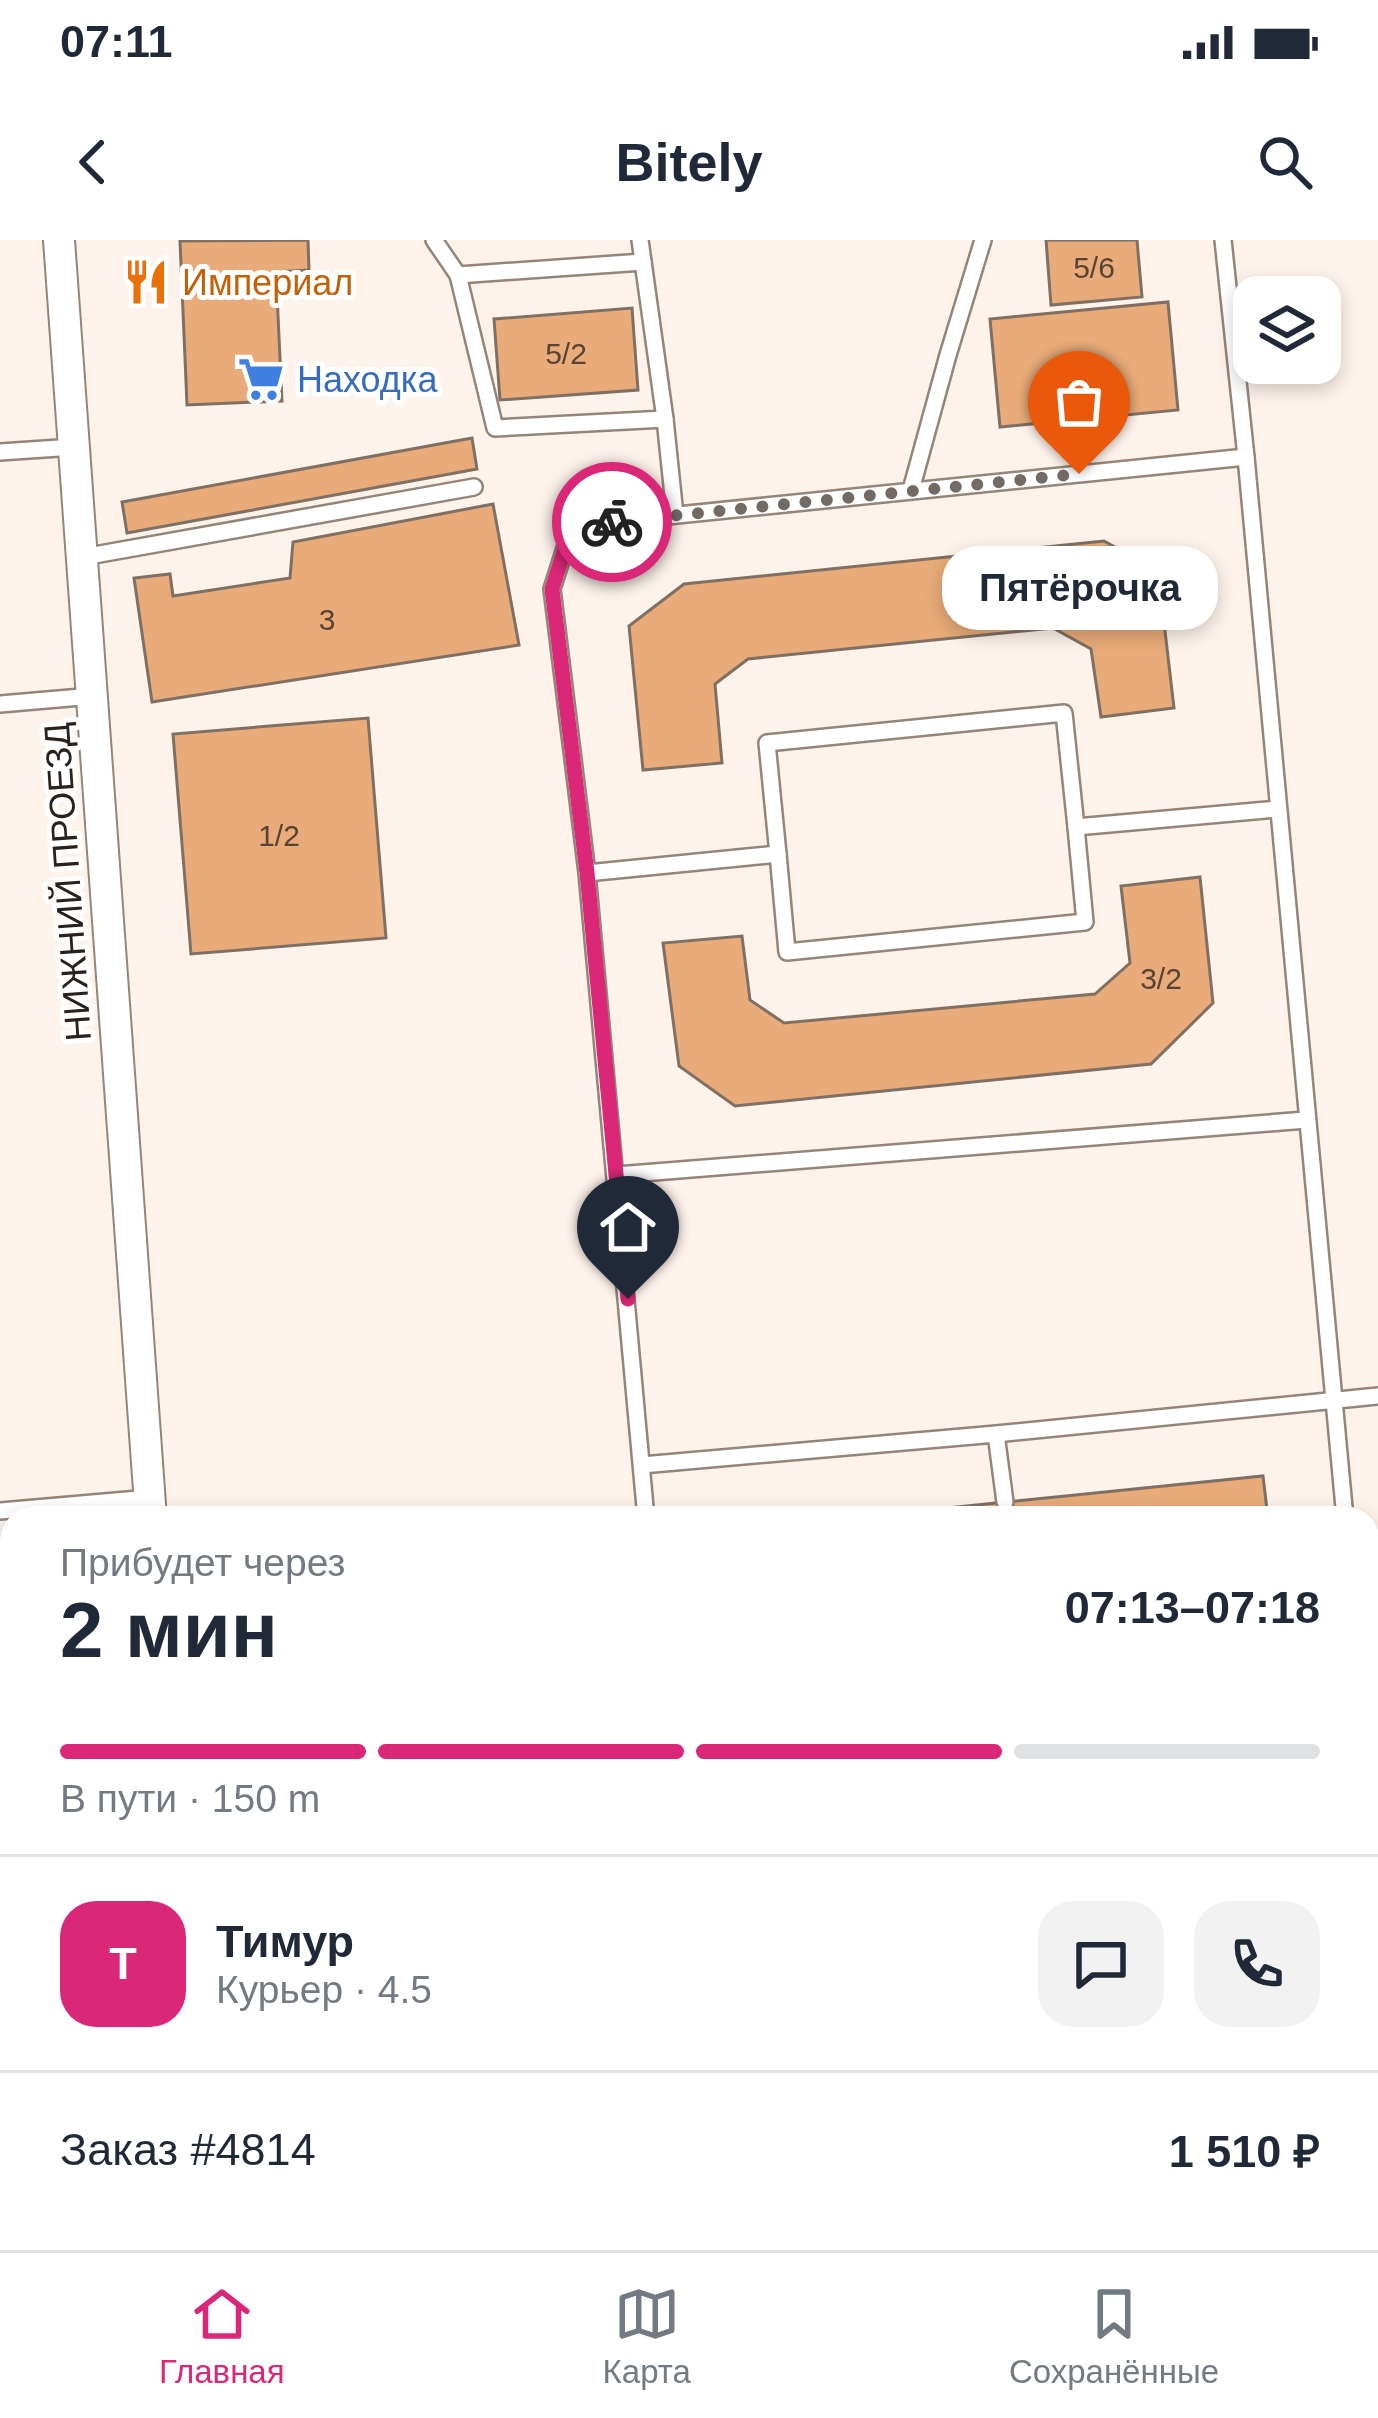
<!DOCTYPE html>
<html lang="ru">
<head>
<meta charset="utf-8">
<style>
  :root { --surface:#fff; --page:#f2f2f3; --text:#1f2937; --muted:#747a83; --line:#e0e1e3; --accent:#db2777 }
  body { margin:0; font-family:Helvetica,sans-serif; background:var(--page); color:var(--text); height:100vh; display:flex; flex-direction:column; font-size:45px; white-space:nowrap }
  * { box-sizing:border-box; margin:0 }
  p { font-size:39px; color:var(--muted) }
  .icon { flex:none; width:66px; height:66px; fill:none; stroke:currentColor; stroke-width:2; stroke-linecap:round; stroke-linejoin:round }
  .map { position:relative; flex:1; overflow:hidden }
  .drawer { position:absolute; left:0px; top:1266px; width:1380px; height:744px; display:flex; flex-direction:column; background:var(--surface); border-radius:36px 36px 0 0; box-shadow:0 6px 18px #0003 }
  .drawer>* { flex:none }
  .controls { position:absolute; left:1233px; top:36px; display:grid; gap:24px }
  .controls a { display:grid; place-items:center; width:108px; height:108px; border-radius:24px; background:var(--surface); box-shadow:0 6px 18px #0003; font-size:60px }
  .pin { position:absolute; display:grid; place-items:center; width:102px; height:102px; color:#fff; margin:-123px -51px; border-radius:50% 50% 50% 0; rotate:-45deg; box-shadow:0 0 12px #0007 }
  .pin .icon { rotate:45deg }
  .courier { position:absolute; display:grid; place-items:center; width:120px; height:120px; margin:-60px; border:9px solid #db2777; border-radius:50%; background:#fff; color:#222; box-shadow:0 3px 15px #0007 }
  .bubble { position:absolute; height:84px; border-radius:36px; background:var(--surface); box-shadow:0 6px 18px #0003; font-size:39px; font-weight:700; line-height:84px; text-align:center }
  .overview em { font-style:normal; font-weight:700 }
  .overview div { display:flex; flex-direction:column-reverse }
  .overview { display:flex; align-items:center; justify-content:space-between; height:204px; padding:0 60px }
  h1 { font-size:78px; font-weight:700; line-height:90px }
  .bar { display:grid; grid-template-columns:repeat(4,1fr); gap:18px 12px; align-content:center; height:144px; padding:0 60px }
  .bar i { height:15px; border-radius:9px; background:var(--line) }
  .bar .on { background:var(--accent) }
  .bar p { grid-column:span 4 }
  .line { display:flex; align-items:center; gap:30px; padding:0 60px; border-top:3px solid var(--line) }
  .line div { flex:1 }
  .round { display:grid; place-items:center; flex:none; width:126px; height:126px; border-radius:36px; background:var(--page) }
  .status { display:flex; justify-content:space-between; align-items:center; height:84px; padding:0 60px; background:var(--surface); direction:ltr }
  .status svg { height:33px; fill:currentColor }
  header { display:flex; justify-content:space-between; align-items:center; height:156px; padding:0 60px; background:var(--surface); font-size:54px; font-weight:700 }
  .menu { display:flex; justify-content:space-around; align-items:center; height:168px; border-top:3px solid var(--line); background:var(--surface); font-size:33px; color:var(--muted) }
  .menu a { display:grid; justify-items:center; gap:6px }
  .menu .on { color:var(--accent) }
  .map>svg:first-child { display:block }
  .building { fill:#e8ab79; stroke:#7f7063; stroke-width:3 }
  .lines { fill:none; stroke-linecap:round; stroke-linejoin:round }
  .service-casing { stroke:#958578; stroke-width:20 }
  .minor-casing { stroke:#958578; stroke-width:34 }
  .service { stroke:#fff; stroke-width:15 }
  .minor { stroke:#fff; stroke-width:30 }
  .done { stroke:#736a64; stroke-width:12; stroke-dasharray:0 21.6 }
  .route { stroke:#db2777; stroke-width:15 }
  .labels { text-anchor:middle; stroke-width:10; stroke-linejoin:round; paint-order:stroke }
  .number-label { font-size:30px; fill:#584433 }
  .food-label { font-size:36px; fill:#c56008; stroke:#fff; text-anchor:start }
  .shop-label { font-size:36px; fill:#366cbe; stroke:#fff; text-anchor:start }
  .street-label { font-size:36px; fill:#28211c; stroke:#fff }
</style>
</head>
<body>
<div class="status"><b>07:11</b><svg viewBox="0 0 49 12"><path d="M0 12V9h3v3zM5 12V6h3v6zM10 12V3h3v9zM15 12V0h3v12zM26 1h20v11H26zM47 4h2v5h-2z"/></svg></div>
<header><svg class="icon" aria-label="back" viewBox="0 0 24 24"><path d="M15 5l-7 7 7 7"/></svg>Bitely<svg class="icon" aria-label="search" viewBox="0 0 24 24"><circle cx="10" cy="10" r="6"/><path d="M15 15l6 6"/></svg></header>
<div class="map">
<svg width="1378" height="2010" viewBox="0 0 1378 2010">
  <rect width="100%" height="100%" fill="#fef3eb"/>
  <g class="building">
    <path d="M308 0 309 30 276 32 282 161 187 165 180 1Z"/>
    <path d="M1046 0H1137L1142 57 1051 65Z"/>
    <path d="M1168 62 1178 170 1000 187 990 79Z"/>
    <path d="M632 68 638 150 500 160 494 79Z"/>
    <path d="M472 198 477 229 127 293 122 262Z"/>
    <path d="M493 264 519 405 152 462 134 338 170 334 173 356 290 338 293 302Z"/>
    <path d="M1104 301 1158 331 1174 468 1101 477 1091 409 1053 388 748 419 715 444 722 523 643 530 629 386 684 344Z"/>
    <path d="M368 478 386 698 191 714 173 494Z"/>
    <path d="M1200 637 1213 763 1151 824 735 866 679 826 663 703 742 696 750 760 784 783 1095 754 1130 723 1121 646Z"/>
    <path d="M1263 1236 1268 1278H852L1005 1262Z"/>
    <path d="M12 1556V1898L0 1899V1557Z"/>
  </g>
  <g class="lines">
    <g class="service-casing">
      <g id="service">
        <path d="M434 0 458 35 643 22"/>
        <path d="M1223 0 1246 217 1345 1278"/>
        <path d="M458 35 495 188 665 179 640 0"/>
        <path d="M665 179 675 275"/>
        <path d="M0 212 74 207"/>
        <path d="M911 250 948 115 983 0"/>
        <path d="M83 317 474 247"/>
        <path d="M0 464 93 456"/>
        <path d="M778 614 787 712 1085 682 1076 587"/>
        <path d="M587 633 778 614 767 503 1064 473 1076 587 1278 569"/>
        <path d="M617 935 1306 880"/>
        <path d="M996 1194 1005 1262"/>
        <path d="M642 1225 996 1194 1378 1156"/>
        <path d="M0 1271 150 1258"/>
        <path d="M646 1278 587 633 552 349 565 308 599 283 1246 217"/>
        <path d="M1368 1461 1378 1460"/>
        <path d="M1368 1545 1378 1662"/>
        <path d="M1368 1778H1378"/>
        <path d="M725 1998 733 2010"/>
        <path d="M679 2010 685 1998"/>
      </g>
    </g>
    <g class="minor-casing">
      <g id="minor">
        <path d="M59 0 151 1278"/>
        <path d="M205 1998 206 2010"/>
      </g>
    </g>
    <use href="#service" class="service"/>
    <use href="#minor" class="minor"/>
  </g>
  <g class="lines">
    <path class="done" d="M612 282 1079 234"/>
    <path class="route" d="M612 282 598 283 565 308 552 349 587 633 628 1059"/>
  </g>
  <defs>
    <g id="restaurant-bare" transform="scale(3.6)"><path d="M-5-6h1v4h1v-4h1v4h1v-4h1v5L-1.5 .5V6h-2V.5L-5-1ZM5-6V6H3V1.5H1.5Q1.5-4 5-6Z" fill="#e8710a" stroke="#fff" stroke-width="2.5" paint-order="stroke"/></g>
    <g id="supermarket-bare" transform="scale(3.6)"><path d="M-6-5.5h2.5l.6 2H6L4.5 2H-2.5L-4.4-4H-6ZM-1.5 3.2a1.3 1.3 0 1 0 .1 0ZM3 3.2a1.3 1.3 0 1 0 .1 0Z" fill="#3f7fe0" stroke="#fff" stroke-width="2.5" paint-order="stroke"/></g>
  </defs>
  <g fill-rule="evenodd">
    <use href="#restaurant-bare" x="146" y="42"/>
    <use href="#supermarket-bare" x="261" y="139"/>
  </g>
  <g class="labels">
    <g class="number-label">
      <text x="1094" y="38">5/6</text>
      <text x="566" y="124">5/2</text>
      <text x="327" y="390">3</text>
      <text x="279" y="606">1/2</text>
      <text x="1161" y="749">3/2</text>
    </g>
    <g class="food-label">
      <text x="182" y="55">Империал</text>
    </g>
    <g class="shop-label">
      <text x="297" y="152">Находка</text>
    </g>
    <g class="street-label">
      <text transform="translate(67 642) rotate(-94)" y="13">НИЖНИЙ ПРОЕЗД</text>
    </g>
  </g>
</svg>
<div class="controls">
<a><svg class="icon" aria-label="layers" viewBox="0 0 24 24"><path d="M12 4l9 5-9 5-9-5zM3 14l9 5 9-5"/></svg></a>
</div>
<div class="pin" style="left:1079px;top:234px;background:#ea580c"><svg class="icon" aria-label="bag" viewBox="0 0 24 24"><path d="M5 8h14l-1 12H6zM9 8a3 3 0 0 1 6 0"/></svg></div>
<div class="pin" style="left:628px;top:1059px;background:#1f2937"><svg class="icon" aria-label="home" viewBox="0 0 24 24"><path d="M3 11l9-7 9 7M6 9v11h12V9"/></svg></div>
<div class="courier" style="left:612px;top:282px"><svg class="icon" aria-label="bike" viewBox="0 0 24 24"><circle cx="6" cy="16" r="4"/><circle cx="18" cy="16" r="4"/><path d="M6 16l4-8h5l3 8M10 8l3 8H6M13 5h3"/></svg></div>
<div class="bubble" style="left:942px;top:306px;width:276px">Пятёрочка</div>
<section class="drawer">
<div class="overview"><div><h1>2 мин</h1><p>Прибудет через</p></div><em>07:13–07:18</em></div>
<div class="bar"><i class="on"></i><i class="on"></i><i class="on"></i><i></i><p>В пути · 150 m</p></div>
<div class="line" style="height:216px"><b class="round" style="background:var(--accent);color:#fff">Т</b><div><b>Тимур</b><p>Курьер · 4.5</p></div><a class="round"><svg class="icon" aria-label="chat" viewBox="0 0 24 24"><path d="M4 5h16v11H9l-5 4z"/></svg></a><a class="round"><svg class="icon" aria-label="phone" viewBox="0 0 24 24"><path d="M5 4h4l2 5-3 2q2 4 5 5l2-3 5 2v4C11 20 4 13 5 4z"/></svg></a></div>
<div class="line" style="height:156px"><div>Заказ #4814</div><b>1 510 ₽</b></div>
</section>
</div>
<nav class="menu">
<a class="on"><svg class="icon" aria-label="home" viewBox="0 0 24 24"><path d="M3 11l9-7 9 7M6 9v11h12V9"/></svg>Главная</a>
<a><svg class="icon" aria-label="map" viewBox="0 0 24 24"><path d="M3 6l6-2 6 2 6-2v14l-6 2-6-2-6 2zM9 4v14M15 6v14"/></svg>Карта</a>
<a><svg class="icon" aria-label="saved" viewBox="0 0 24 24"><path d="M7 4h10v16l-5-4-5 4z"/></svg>Сохранённые</a>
</nav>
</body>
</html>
